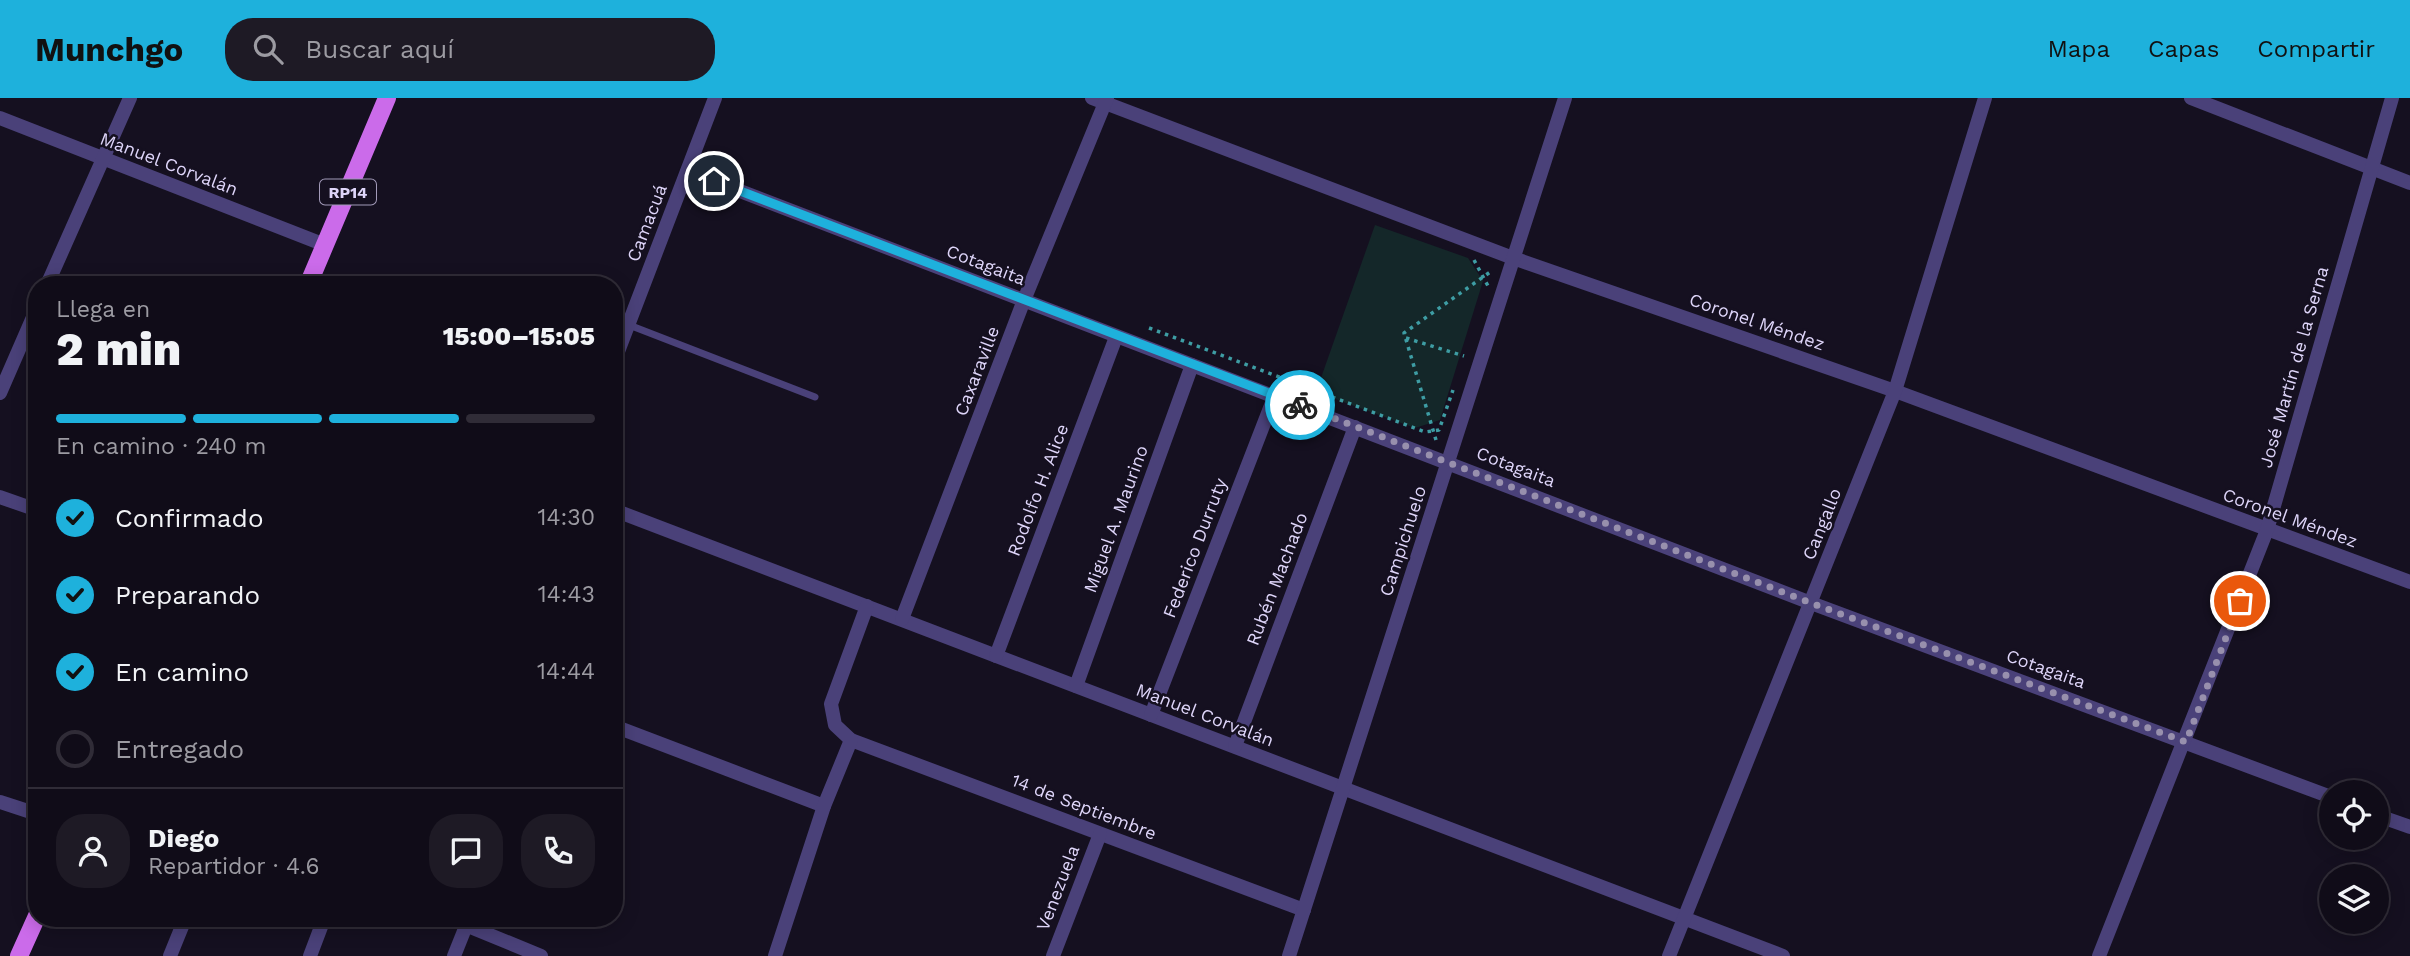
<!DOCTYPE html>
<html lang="es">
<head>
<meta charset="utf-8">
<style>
  :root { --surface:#100c18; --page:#1e1a25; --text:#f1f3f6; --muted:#9c9ba2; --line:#302c37; --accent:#1eb1dc }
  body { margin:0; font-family:"Work Sans",sans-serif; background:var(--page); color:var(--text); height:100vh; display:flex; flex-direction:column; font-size:26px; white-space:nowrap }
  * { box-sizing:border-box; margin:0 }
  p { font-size:23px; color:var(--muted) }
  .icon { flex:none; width:38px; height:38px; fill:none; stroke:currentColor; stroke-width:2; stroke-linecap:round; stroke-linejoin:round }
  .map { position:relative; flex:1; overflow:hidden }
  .drawer { position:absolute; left:28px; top:178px; width:595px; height:651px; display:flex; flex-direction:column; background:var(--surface); border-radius:28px; box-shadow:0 4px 18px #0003,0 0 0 2px var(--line) }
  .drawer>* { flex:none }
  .buttons { position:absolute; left:2319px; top:682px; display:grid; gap:14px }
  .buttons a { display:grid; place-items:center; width:70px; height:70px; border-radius:50%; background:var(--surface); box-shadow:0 4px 18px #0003,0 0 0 2px var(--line); font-size:35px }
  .pin { position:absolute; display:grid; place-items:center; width:60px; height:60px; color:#fff; margin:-30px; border:4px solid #fff; border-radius:50%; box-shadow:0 2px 7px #0007 }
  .courier { position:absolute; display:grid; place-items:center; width:70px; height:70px; margin:-35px; border:5px solid #1eb1dc; border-radius:50%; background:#fff; color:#222; box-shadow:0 2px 9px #0007 }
  .headline em { font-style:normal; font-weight:800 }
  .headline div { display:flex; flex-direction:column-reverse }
  .headline { display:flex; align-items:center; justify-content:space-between; height:119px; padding:0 28px }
  h1 { font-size:46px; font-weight:800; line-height:52px }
  .bar { display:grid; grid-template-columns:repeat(4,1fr); gap:10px 7px; align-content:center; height:84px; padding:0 28px }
  .bar i { height:9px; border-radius:5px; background:var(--line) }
  .bar .selected { background:var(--accent) }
  .bar p { grid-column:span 4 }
  .line { display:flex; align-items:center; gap:18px; padding:0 28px; border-top:2px solid var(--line) }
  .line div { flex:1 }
  .round { display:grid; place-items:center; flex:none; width:74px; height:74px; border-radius:28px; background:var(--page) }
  ol { padding:0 28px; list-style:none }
  li { display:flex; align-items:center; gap:21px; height:77px }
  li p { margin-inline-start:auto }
  li .icon { padding:7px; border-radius:50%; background:var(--accent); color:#111; stroke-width:4 }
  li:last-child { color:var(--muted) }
  li i { width:38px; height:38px; border:4px solid var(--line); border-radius:50% }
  header { display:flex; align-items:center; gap:42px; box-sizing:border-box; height:98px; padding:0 35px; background:var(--accent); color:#111 }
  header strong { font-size:33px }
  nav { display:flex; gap:38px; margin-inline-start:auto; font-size:24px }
  .search { width:490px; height:63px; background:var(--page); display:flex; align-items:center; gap:18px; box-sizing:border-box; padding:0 24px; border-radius:28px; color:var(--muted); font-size:26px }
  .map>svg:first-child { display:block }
  .green { fill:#142729 }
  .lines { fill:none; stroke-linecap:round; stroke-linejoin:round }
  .path { stroke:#3e9da4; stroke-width:3.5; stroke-dasharray:3.5 5; stroke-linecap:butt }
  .lane { stroke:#4a4179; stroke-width:7 }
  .street { stroke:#4a4179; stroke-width:14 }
  .primary { stroke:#cb6bea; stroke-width:18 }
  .done { stroke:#9890ad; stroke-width:7; stroke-dasharray:0 12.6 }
  .route { stroke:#1eb1dc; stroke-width:9 }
  .labels { text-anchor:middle; stroke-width:5; stroke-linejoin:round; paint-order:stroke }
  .shield { fill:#151020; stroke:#a29ab8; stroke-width:2 }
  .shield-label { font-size:16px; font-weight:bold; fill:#ded5f9 }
  .street-label { font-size:18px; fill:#ded5f9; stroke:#151020 }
</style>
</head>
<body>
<header>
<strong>Munchgo</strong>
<div class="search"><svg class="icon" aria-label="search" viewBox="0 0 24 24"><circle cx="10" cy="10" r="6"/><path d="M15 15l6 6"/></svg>Buscar aquí</div>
<nav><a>Mapa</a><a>Capas</a><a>Compartir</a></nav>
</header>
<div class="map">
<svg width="2410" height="858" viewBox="0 0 2410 858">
  <rect width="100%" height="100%" fill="#151020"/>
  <path class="green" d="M1375 127 1468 160 1483 183 1440 322 1415 330 1316 294Z"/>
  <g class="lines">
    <g class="path">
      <path d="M1474 162 1488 188"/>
      <path d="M1149 230 1425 334 1439 332 1453 292"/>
      <path d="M1406 240 1464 258"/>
      <path d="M1436 342 1404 235 1493 172"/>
    </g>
    <path class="lane" d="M629 227 815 299"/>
    <g class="street">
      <path d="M1092 0 1513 160 1895 293 2410 484"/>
      <path d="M2191 0 2410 85"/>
      <path d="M0 20 325 147"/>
      <path d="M688 73 1811 505 2331 699"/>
      <path d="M47 187 130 0"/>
      <path d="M614 264 715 0"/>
      <path d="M0 295 37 210"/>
      <path d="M0 399 37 412"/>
      <path d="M614 412 1783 858"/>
      <path d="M902 521 1024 202 1107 0"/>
      <path d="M996 558 1116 239"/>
      <path d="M1076 588 1192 267"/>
      <path d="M1151 617 1275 297"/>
      <path d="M614 628 824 708"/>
      <path d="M851 642 1304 812"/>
      <path d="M1235 648 1355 329"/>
      <path d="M0 704 37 716"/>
      <path d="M2376 717 2410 729"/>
      <path d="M451 821 541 858"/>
      <path d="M170 858 185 821"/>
      <path d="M310 858 324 821"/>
      <path d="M454 858 466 828"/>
      <path d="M775 858 824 708 851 642 835 627 831 606 867 508"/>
      <path d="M1053 858 1100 736"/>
      <path d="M1289 858 1565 0"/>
      <path d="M1669 858 1895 293 1985 0"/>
      <path d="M2099 858 2267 432 2392 0"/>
    </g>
    <g class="primary">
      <path d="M308 187 387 0"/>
      <path d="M19 858 37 818"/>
    </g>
  </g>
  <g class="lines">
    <path class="done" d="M1300 307 1811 505 2186 644 2240 503"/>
    <path class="route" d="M714 83 1300 307"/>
  </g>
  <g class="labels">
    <rect class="shield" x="320" y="81.5" width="56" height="25" rx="5"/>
    <g class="shield-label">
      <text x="348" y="100">RP14</text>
    </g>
    <g class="street-label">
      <text transform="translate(169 66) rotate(21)" y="6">Manuel Corvalán</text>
      <text transform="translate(647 125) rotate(-69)" y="6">Camacuá</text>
      <text transform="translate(986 167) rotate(21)" y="6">Cotagaita</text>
      <text transform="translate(1757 224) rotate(19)" y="6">Coronel Méndez</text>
      <text transform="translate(2294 269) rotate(-74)" y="6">José Martín de la Serna</text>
      <text transform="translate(977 273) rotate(-69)" y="6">Caxaraville</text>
      <text transform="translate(1516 369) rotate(21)" y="6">Cotagaita</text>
      <text transform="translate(1038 392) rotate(-69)" y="6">Rodolfo H. Alice</text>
      <text transform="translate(2290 420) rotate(20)" y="6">Coronel Méndez</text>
      <text transform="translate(1116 421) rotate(-70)" y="6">Miguel A. Maurino</text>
      <text transform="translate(1822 426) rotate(-68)" y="6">Cangallo</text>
      <text transform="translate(1403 443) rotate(-72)" y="6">Campichuelo</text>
      <text transform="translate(1195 450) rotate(-69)" y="6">Federico Durruty</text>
      <text transform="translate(1277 481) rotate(-69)" y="6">Rubén Machado</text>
      <text transform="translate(2046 571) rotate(20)" y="6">Cotagaita</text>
      <text transform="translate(1205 617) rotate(21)" y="6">Manuel Corvalán</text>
      <text transform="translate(1084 709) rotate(21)" y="6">14 de Septiembre</text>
      <text transform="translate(1058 790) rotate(-69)" y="6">Venezuela</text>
    </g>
  </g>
</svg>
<div class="buttons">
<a><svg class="icon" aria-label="locate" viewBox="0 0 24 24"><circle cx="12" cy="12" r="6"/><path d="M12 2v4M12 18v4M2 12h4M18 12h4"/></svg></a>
<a><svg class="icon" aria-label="layers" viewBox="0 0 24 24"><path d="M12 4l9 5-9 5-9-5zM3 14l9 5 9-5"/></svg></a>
</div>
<div class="pin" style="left:2240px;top:503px;background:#ea580c"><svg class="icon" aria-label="bag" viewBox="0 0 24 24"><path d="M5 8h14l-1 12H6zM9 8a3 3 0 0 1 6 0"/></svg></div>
<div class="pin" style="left:714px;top:83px;background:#1f2937"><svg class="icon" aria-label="home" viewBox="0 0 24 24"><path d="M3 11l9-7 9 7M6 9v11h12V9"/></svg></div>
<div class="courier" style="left:1300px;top:307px"><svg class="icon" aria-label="bike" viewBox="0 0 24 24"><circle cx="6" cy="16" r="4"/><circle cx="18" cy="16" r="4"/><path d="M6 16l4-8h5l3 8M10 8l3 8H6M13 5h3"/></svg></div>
<section class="drawer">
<div class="headline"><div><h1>2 min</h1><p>Llega en</p></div><em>15:00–15:05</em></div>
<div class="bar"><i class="selected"></i><i class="selected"></i><i class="selected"></i><i></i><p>En camino · 240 m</p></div>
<ol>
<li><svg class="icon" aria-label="check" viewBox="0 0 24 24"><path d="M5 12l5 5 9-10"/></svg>Confirmado<p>14:30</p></li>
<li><svg class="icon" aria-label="check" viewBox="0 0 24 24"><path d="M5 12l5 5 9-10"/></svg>Preparando<p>14:43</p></li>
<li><svg class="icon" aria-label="check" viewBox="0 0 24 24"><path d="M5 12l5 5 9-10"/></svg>En camino<p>14:44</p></li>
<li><i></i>Entregado</li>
</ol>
<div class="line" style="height:126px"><a class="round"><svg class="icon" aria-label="person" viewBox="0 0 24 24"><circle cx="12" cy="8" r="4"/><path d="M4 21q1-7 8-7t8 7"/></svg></a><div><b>Diego</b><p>Repartidor · 4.6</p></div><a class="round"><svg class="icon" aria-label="chat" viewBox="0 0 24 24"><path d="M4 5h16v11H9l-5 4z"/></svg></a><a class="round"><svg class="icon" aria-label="phone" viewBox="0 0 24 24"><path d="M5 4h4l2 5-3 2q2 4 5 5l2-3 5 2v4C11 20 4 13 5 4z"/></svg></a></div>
</section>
</div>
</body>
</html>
